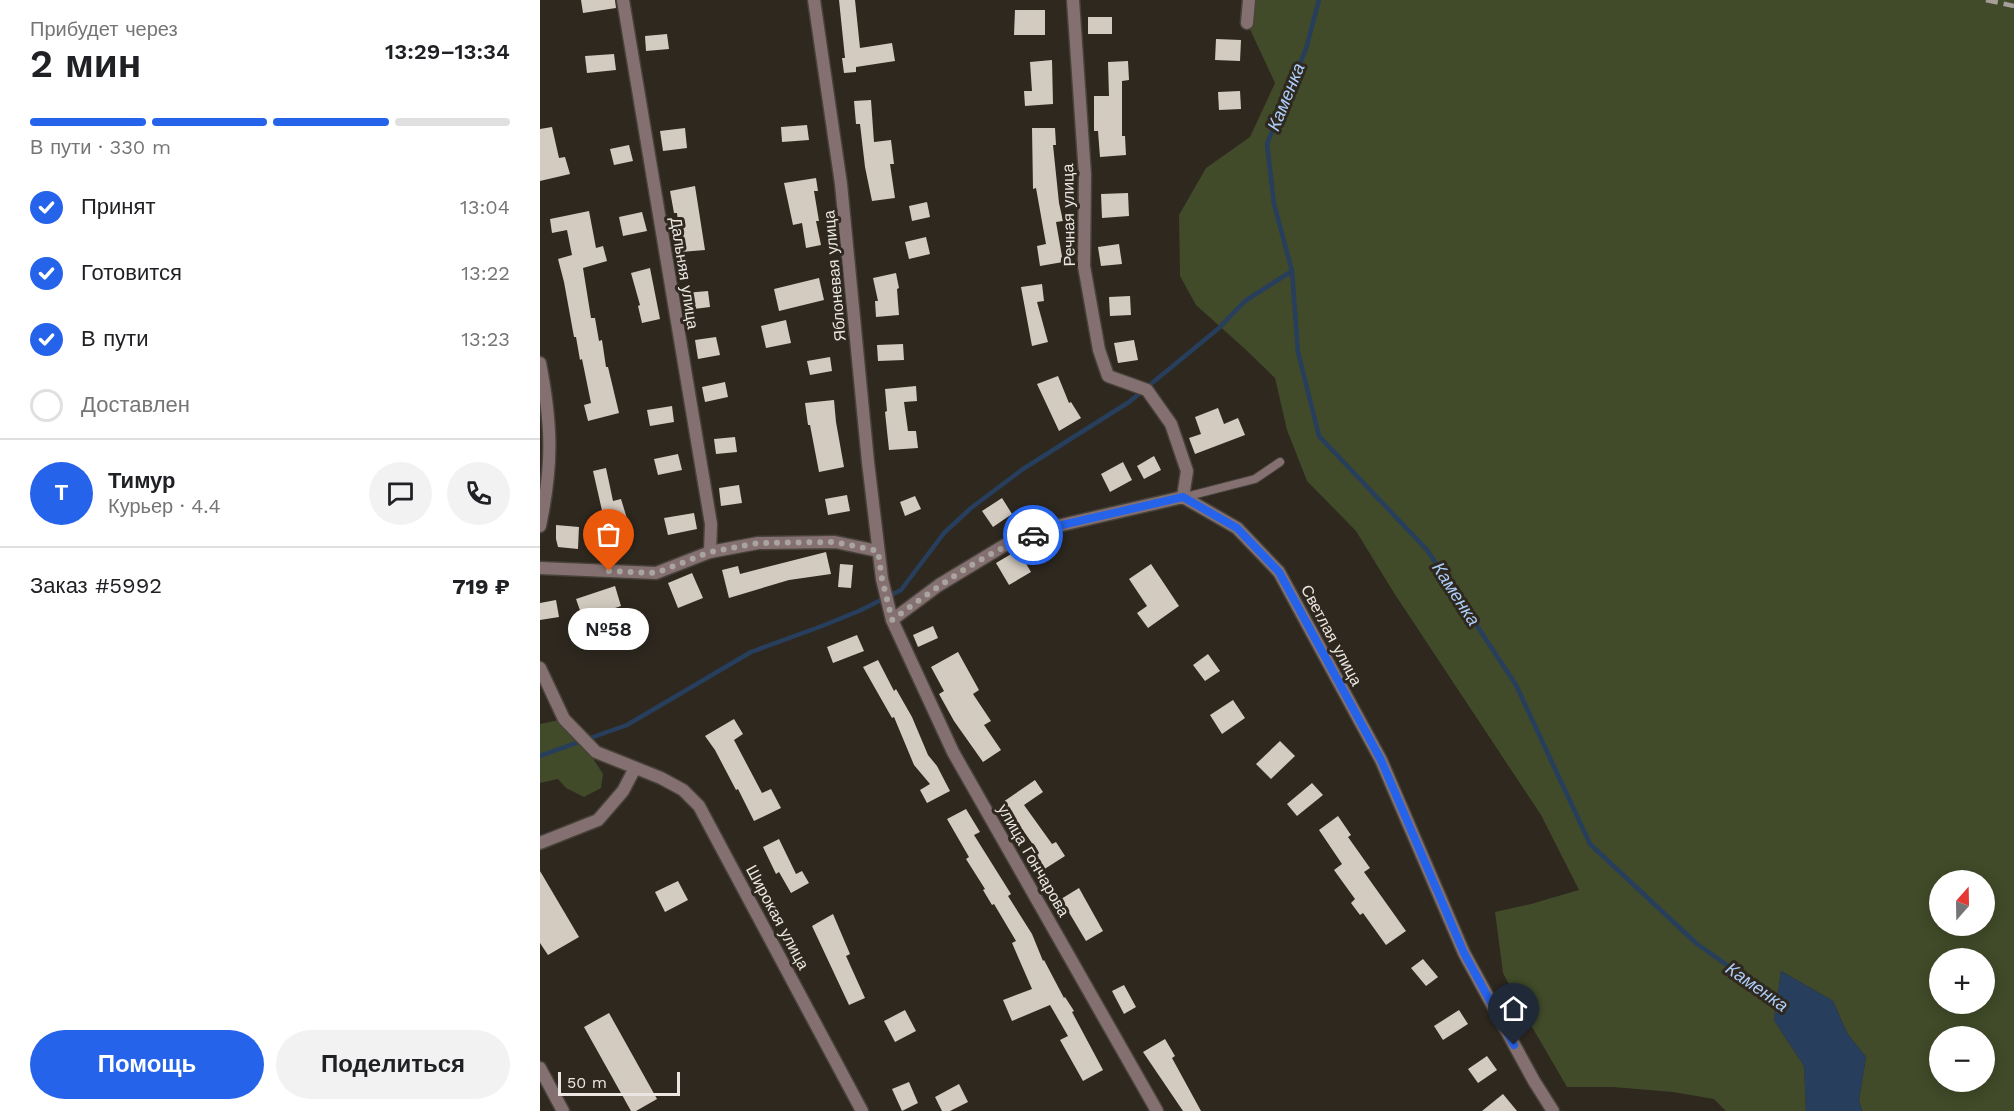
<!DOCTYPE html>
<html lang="ru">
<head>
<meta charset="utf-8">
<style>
  :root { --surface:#fff; --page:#f2f2f2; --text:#202124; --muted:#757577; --line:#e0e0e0; --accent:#2563eb }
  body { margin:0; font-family:"Work Sans",sans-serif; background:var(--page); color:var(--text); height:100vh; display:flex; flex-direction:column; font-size:22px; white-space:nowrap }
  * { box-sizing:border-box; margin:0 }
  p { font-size:20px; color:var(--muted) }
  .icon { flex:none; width:33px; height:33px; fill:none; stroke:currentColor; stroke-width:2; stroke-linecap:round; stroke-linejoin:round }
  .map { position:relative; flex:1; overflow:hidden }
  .side { display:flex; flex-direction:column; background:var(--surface); width:540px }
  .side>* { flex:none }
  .needle { width:39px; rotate:20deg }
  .controls { position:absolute; left:1389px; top:870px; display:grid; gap:12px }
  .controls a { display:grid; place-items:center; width:66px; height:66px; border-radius:50%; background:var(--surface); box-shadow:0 3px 15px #0003; font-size:30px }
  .scale { position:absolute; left:18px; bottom:15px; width:122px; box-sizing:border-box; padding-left:6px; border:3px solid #ebe6e1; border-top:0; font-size:16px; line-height:21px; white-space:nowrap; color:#ebe6e1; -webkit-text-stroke:4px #2e281f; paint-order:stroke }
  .pin { position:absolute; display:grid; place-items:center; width:51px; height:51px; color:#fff; margin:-62px -26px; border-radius:50% 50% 50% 0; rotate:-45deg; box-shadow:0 0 6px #0007 }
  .pin .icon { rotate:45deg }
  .courier { position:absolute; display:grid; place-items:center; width:60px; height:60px; margin:-30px; border:4px solid #2563eb; border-radius:50%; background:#fff; color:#222; box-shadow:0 2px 8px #0007 }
  .bubble { position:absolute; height:42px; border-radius:21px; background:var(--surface); box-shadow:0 3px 15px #0003; font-size:20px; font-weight:600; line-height:42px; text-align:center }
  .summary em { font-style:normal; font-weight:600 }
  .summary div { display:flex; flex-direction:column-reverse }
  .summary { display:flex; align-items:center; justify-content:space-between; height:102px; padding:0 30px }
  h1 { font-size:39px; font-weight:600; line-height:45px }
  .bar { display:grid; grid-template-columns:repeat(4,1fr); gap:9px 6px; align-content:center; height:72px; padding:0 30px }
  .bar i { height:8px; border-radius:4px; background:var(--line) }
  .bar .active { background:var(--accent) }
  .bar p { grid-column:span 4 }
  .line { display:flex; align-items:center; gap:15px; padding:0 30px; border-top:2px solid var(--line) }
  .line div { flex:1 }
  .round { display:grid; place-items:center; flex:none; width:63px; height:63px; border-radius:32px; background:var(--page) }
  ol { padding:0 30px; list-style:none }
  li { display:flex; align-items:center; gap:18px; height:66px }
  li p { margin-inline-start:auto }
  li .icon { padding:6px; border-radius:50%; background:var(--accent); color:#fff; stroke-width:4 }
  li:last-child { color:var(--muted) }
  li i { width:33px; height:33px; border:3px solid var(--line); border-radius:50% }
  .action { display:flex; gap:12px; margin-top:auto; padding:12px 30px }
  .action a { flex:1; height:69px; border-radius:36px; background:var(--accent); color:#fff; font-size:24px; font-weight:600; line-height:69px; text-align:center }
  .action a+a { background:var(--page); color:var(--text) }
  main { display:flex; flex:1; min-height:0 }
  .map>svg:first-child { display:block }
  .green { fill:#414b29; fill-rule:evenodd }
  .water { fill:#273e5d }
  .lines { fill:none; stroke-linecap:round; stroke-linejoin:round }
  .stream { stroke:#273e5d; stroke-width:4.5 }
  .building { fill:#d3cbc0 }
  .service-casing { stroke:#48433a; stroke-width:10 }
  .minor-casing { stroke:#48433a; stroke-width:15 }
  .service { stroke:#857071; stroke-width:8 }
  .minor { stroke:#857071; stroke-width:12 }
  .rail { stroke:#a49f98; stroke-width:4.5; stroke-dasharray:12 6; stroke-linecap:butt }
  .done { stroke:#a9a49d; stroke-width:6; stroke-dasharray:0 10.8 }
  .route { stroke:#2563eb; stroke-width:8 }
  .labels { text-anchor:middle; stroke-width:6; stroke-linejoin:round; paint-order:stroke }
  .street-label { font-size:16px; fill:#ebe6e1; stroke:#2e281f }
  .water-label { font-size:18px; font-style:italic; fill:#adcefb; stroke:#2e281f }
</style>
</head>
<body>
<main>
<section class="side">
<div class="summary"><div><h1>2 мин</h1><p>Прибудет через</p></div><em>13:29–13:34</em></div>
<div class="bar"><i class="active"></i><i class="active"></i><i class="active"></i><i></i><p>В пути · 330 m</p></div>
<ol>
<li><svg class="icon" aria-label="check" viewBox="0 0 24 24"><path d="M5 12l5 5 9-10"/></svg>Принят<p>13:04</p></li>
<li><svg class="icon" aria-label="check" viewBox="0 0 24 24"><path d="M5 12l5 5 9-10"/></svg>Готовится<p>13:22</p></li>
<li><svg class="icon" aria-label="check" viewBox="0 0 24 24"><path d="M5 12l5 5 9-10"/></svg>В пути<p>13:23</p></li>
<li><i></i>Доставлен</li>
</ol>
<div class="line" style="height:108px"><b class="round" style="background:var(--accent);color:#fff">Т</b><div><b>Тимур</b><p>Курьер · 4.4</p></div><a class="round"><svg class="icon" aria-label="chat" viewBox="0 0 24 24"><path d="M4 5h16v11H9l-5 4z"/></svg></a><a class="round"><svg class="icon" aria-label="phone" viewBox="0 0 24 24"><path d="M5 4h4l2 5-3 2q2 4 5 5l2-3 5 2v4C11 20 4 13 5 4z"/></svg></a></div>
<div class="line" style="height:78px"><div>Заказ #5992</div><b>719 ₽</b></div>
<div class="action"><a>Помощь</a><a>Поделиться</a></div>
</section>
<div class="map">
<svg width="1474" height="1111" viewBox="0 0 1474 1111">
  <rect width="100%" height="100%" fill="#2e281f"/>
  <g class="green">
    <path d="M709 0H1474V1111H1322L1319 1100 1326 1057 1307 1033 1293 1001 1241 971 1234 1020 1264 1066 1266 1111H1186L1174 1099 1133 1092 1073 1087H1027L988 1020 963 973 955 912 991 904 1039 890 1001 815 854 593 816 531 767 481 747 430 735 378 705 349 656 305 640 276 639 215 666 168 710 137 735 83 707 23ZM1400 880H1444V926H1400ZM1400 958H1444V1004H1400ZM1400 1036H1444V1082H1400Z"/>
    <path d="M24 719 56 752 52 757 63 774 61 788 44 797 26 788 18 779 0 783V724Z"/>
  </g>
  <path class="water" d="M1241 971 1293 1001 1307 1033 1326 1057 1319 1100 1322 1111H1266L1264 1066 1234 1020Z"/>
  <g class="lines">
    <g class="stream">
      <path d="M779 0 766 49 727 144 734 204 752 271 758 352 779 436 887 550 976 685 1050 844 1157 944 1241 1003"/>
      <path d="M0 756 87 725 211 652 282 626 319 611 361 590 404 533 431 508 483 469 589 402 679 328 705 301 752 271"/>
    </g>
  </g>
  <g class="building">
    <path d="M41 0H75L76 8 43 13Z"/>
    <path d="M299 0H315L320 48 352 43 355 61 316 67V72L304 73 302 58H305Z"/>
    <path d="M475 10H505V35H474Z"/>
    <rect x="548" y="17" width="24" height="17"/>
    <path d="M127 34 129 49 106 51 105 36Z"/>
    <path d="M676 39 701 40 700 61 675 60Z"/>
    <path d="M74 54 76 70 47 73 45 56Z"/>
    <path d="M512 60 513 104 485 106 484 91H492L490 62Z"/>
    <path d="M588 61 589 80 582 81V136H585L586 155 560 157 558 131H554V96H569L568 62Z"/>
    <path d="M700 91 701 109 679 110 678 92Z"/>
    <path d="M331 100 334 142 351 140 354 164H350L355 198 332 201 325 167 320 124H316L314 101Z"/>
    <path d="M267 125 269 140 242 142 241 127Z"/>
    <path d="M12 127 19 158 25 157 30 174 0 181V129Z"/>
    <path d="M145 128 147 148 123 151 120 131Z"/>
    <path d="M492 128H515L516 145H513L519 203 523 221 516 222 523 262 500 266 497 246 506 244 496 188 493 189Z"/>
    <path d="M89 145 93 161 74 165 70 149Z"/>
    <path d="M276 178 278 191H274L279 221H276L281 245 266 248 262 223 253 225 244 183Z"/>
    <path d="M155 186 165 250 141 252 137 213H134L130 191Z"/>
    <path d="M588 193 589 216 562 218 561 194Z"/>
    <path d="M387 202 390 217 372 221 369 206Z"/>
    <path d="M49 211 56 248 63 246 67 261 43 268 51 318H55L59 341 62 340 66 367H68L79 413 48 421 44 405 51 403 42 359 40 360 36 337H34L24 282 18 259 32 255 27 230 12 233 10 219Z"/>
    <path d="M102 212 107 231 83 236 79 217Z"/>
    <path d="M386 237 390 254 369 259 365 242Z"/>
    <path d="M579 244 582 264 561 266 558 247Z"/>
    <path d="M110 268 120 319 102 323 98 306 100 305 91 273Z"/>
    <path d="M356 273 359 288 357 289 359 315 336 317 335 301H338L333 278Z"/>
    <path d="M279 278 284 300 239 311 234 289Z"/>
    <path d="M502 284 504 301 497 302 508 342 492 346 481 287Z"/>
    <path d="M168 291 170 307 146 310 145 293Z"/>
    <path d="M590 296 591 315 570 316 569 297Z"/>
    <path d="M246 320 251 343 226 348 221 326Z"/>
    <path d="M176 337 180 355 158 359 155 340Z"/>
    <path d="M594 340 598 360 578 363 574 343Z"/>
    <path d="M363 344 364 360 338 361 337 345Z"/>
    <path d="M290 357 292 371 270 375 267 361Z"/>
    <path d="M518 376 529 403 531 402 541 418 519 431 497 384Z"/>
    <path d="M185 382 188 397 165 402 162 387Z"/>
    <path d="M376 386 377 401 364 402 368 431H376L378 448 349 450 345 412 347 411 345 389Z"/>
    <path d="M294 400 296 422 304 467 279 472 270 425H268L265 403Z"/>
    <path d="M132 406 134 422 110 426 107 410Z"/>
    <path d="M678 408 684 424 698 418 705 435 655 454 649 438 661 434 655 417Z"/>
    <path d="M195 437 197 452 176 454 174 439Z"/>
    <path d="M138 454 142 470 118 475 114 459Z"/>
    <path d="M614 456 621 470 604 479 597 466Z"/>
    <path d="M583 462 592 480 570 492 561 474Z"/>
    <path d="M66 468 73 501 81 499 93 538 68 544 64 528H66L53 471Z"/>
    <path d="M199 485 202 503 181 506 179 488Z"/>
    <path d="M307 495 310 511 288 515 285 499Z"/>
    <path d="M375 496 381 509 365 516 360 502Z"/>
    <path d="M462 498 472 514 453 527 442 511Z"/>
    <path d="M154 513 157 529 128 535 124 518Z"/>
    <path d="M16 525 39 527 38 549 18 547 16 539Z"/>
    <path d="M478 550 491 572 469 585 456 563Z"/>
    <path d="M286 552 291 574 249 580 189 598 182 570 198 566 200 574Z"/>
    <path d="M300 564 313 565 311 588 298 587Z"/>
    <path d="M611 564 639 606 608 628 597 613 607 606 589 579Z"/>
    <path d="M152 573 163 598 138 608 128 583Z"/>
    <path d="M75 586 81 606 43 619 36 599Z"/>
    <path d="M16 600 19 617 0 620V603Z"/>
    <path d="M393 626 398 638 378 647 373 635Z"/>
    <path d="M317 635 324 651 293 663 287 647Z"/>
    <path d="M418 652 439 690 433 694 451 721 444 725 461 750 443 762 414 721 399 694 404 691 391 667Z"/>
    <path d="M668 654 680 671 665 681 653 665Z"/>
    <path d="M338 660 354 691 356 689 372 717 388 755 397 766 410 791 387 803 380 790 390 784 374 765 354 717 352 718 323 667Z"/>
    <path d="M693 700 705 718 682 734 670 715Z"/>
    <path d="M194 719 203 734 194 740 222 793 231 789 241 808 214 821 198 789 196 790 175 750 165 736Z"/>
    <path d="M740 741 755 756 731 779 716 764Z"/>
    <path d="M495 780 503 792 484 805 512 844 516 842 525 856 503 870 494 856 499 853 463 802Z"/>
    <path d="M772 783 783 795 757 816 747 804Z"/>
    <path d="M426 809 440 832 434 835 471 894 468 896 492 934 503 961 504 960 524 998 525 997 534 1011 532 1012 563 1070 543 1081 520 1040 528 1036 510 1005 472 1021 463 1000 492 989 472 943 476 941 454 904 452 905 443 890 445 889 426 859 429 857 407 819Z"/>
    <path d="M798 816 811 835 808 837 830 868 824 872 866 931 846 945 823 913 820 915 811 903 815 899 794 870 802 864 779 830Z"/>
    <path d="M239 839 256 874 262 871 269 883 251 893 239 872 236 874 223 847Z"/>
    <path d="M0 871 39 937 8 955 0 943Z"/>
    <path d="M138 881 148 900 125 912 115 892Z"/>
    <path d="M539 888 563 931 546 941 521 899Z"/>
    <path d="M293 914 310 954 306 956 325 998 309 1005 272 926Z"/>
    <path d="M883 959 898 977 886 986 871 968Z"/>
    <path d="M584 985 596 1007 584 1014 572 991Z"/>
    <path d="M365 1010 376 1031 355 1042 344 1021Z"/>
    <path d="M919 1010 928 1024 903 1040 894 1026Z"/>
    <path d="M69 1013 117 1099 96 1111H91L44 1027Z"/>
    <path d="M625 1039 635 1056 632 1058 661 1111H643L603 1052Z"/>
    <path d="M947 1056 957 1070 938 1083 928 1069Z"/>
    <path d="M369 1082 378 1103 362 1111 352 1089Z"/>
    <path d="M419 1084 428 1102 410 1111H402L395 1097Z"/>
    <path d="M963 1094 977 1111H942Z"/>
  </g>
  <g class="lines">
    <g class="service-casing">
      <path id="service" d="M645 497 715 479 740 462"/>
    </g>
    <g class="minor-casing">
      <g id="minor">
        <path d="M83 0 171 524 170 552"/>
        <path d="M274 0 301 184 328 462 342 579 352 620 413 752 617 1111"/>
        <path d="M533 0 545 175 544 266 559 350 568 376 607 390 631 424 647 471 643 497"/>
        <path d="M707 23 709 0"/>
        <path d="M0 363C12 425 13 464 0 526"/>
        <path d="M0 568 116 573 170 552 218 543 295 542 338 551"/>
        <path d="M352 620 399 585 465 545 513 527 643 497 697 528 739 572 841 760 924 953 994 1081 1013 1111"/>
        <path d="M0 668 24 719 56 752 121 778 143 790 159 806 322 1111"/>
        <path d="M0 843 58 820 83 791 95 768"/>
        <path d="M0 1068 23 1111"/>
      </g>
    </g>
    <use href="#service" class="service"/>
    <use href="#minor" class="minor"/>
    <path class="rail" d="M1446 0 1474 6"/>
  </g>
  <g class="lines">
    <path class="done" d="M69 571 116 573 170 552 218 543 295 542 338 551 342 579 352 620C396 588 441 554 493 535"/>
    <path class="route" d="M493 535 513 527 643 497 697 528 739 572 841 760 924 953 974 1045"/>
  </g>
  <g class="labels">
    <g class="street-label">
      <text transform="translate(528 215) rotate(-91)" y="6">Речная улица</text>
      <text transform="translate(145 273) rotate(81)" y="6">Дальняя улица</text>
      <text transform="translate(294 276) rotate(-95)" y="6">Яблоневая улица</text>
      <text transform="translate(792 635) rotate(62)" y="6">Светлая улица</text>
      <text transform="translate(494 860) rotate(60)" y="6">улица Гончарова</text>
      <text transform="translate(238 917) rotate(62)" y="6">Широкая улица</text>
    </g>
    <g class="water-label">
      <text transform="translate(746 97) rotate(-68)" y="6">Каменка</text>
      <text transform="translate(916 594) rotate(57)" y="6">Каменка</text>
      <text transform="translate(1217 987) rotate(35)" y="6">Каменка</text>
    </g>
  </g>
</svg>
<div class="controls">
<a><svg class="needle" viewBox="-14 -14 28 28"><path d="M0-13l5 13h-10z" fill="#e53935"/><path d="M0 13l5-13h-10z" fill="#757577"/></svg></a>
<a>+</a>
<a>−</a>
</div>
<div class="scale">50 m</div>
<div class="pin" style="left:69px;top:571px;background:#ea580c"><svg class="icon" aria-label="bag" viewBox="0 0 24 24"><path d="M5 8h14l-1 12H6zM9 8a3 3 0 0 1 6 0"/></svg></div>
<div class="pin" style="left:974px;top:1045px;background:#1f2937"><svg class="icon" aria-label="home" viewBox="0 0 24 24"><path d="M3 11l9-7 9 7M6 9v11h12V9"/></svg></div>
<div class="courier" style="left:493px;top:535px"><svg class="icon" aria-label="car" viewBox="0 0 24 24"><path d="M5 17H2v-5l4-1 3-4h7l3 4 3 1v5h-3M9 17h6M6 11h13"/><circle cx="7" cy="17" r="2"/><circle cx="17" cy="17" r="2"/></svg></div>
<div class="bubble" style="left:28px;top:608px;width:81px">№58</div>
</div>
</main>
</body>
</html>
